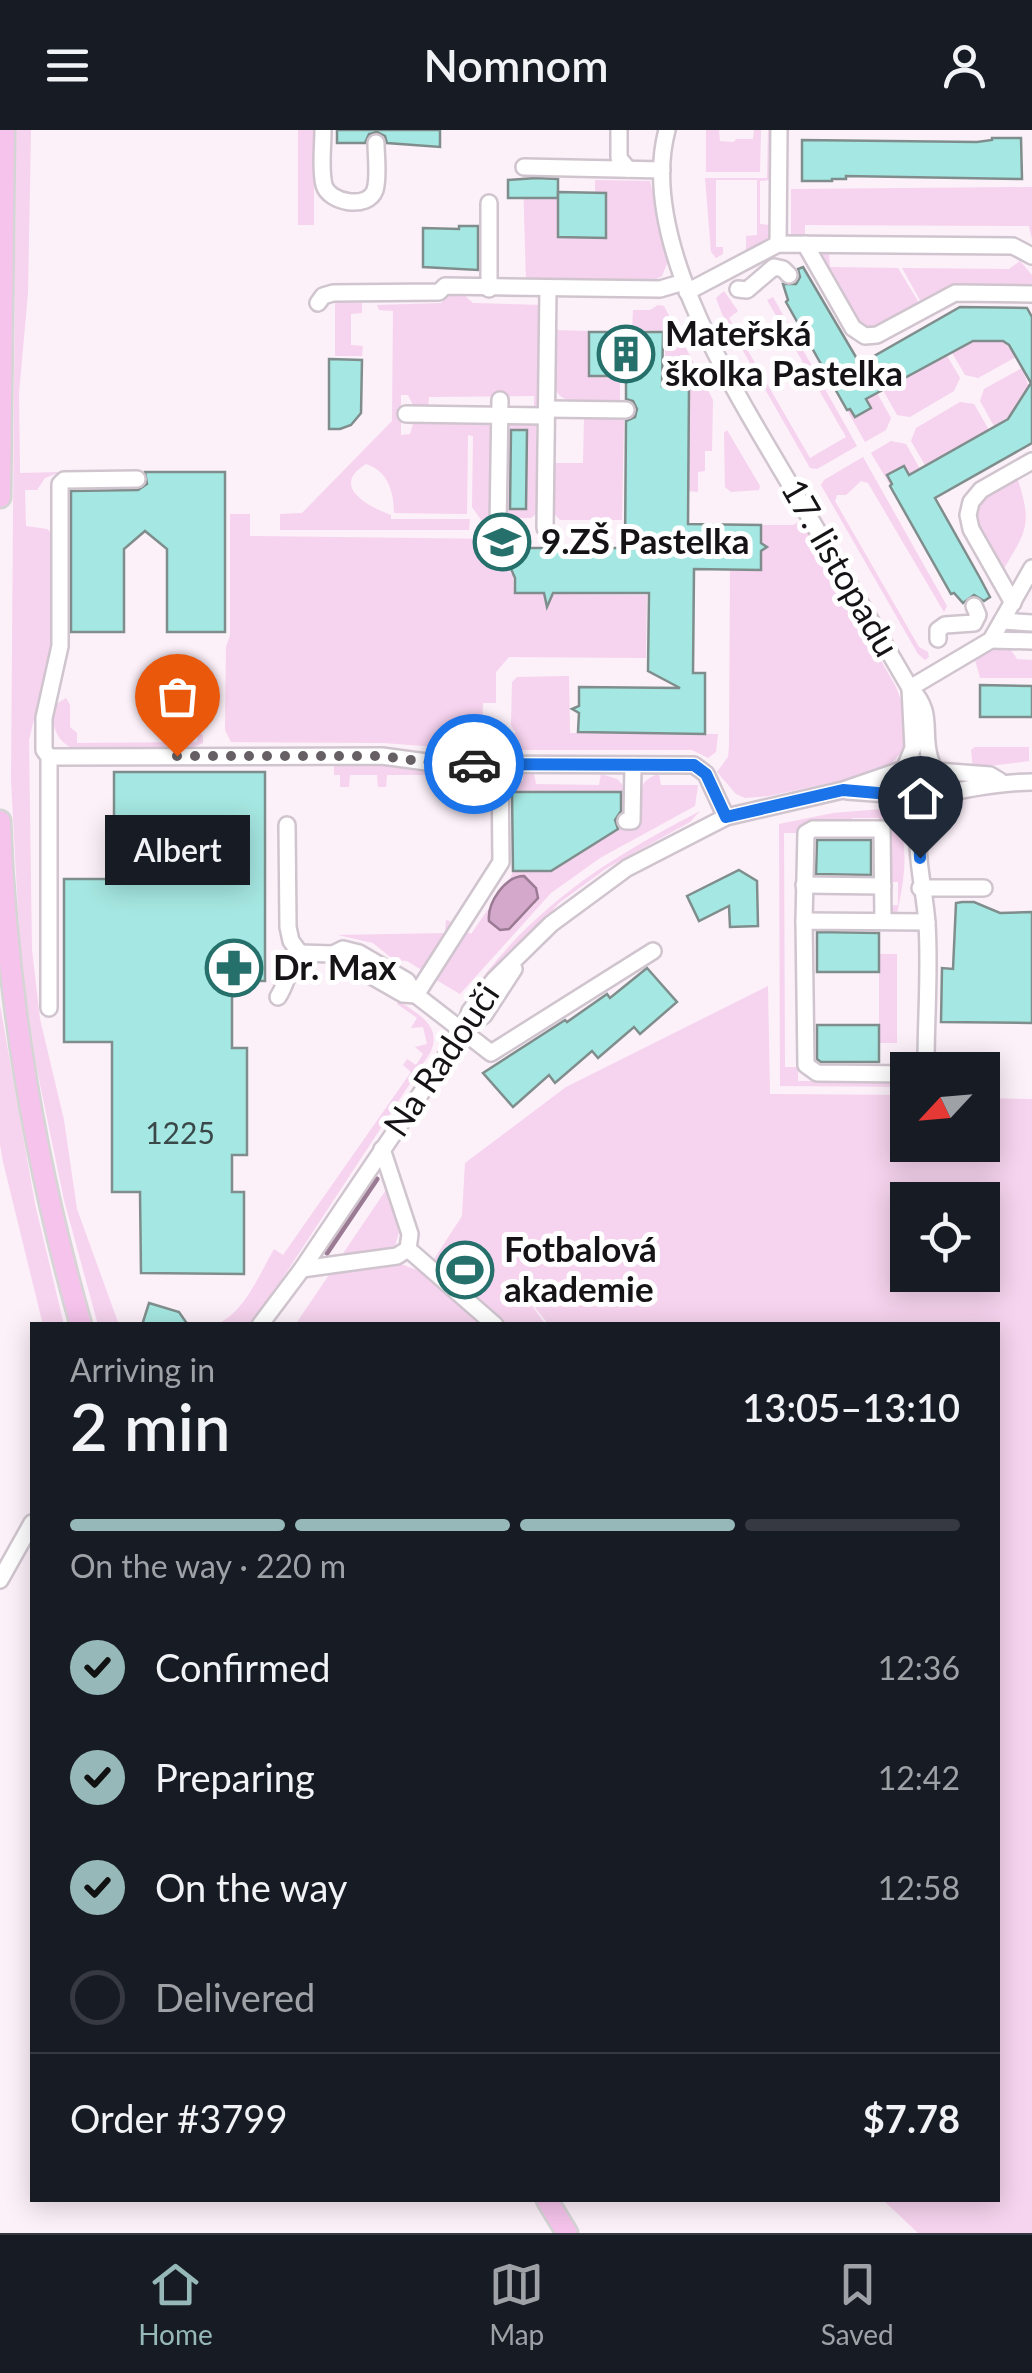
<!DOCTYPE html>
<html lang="en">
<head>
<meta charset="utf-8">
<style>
  :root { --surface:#171b24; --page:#20242c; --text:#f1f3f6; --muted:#9ea1a6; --line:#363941; --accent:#96b8b8 }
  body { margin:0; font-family:Lato,sans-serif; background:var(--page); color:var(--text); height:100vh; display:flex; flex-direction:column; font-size:38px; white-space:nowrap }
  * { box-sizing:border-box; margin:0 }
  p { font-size:32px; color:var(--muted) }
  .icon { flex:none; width:55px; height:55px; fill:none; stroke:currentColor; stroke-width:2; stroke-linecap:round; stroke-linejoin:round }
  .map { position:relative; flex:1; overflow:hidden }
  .sheet { position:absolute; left:30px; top:1192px; width:970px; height:880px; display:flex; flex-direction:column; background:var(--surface); border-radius:0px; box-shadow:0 5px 25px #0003 }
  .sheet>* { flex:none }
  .needle { width:65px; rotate:244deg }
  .controls { position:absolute; left:890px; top:922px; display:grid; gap:20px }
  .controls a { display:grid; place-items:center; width:110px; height:110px; border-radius:0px; background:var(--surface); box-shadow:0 5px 25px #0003; font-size:50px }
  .pin { position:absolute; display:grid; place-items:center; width:85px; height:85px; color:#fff; margin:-102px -42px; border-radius:50% 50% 50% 0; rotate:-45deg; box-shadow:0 0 10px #0007 }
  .pin .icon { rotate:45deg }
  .courier { position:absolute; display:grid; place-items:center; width:100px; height:100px; margin:-50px; border:8px solid #1a73e8; border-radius:50%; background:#fff; color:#222; box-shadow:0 2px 12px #0007 }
  .bubble { position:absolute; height:70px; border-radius:0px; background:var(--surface); box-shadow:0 5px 25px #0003; font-size:32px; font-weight:600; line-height:70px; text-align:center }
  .head em { font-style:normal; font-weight:600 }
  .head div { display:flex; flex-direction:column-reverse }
  .head { display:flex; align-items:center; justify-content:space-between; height:170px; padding:0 40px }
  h1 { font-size:65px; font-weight:600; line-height:75px }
  .bar { display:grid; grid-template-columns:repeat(4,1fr); gap:15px 10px; align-content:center; height:120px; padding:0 40px }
  .bar i { height:12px; border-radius:8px; background:var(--line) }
  .bar .on { background:var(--accent) }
  .bar p { grid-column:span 4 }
  .line { display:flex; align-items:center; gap:25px; padding:0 40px; border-top:2px solid var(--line) }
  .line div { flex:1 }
  ol { padding:0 40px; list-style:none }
  li { display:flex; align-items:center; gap:30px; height:110px }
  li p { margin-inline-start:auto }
  li .icon { padding:10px; border-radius:50%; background:var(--accent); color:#111; stroke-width:4 }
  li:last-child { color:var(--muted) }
  li i { width:55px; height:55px; border:5px solid var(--line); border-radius:50% }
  header { display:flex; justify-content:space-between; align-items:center; height:130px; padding:0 40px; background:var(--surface); font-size:45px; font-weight:600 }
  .menu { display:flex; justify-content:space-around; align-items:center; height:140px; border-top:2px solid var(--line); background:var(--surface); font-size:28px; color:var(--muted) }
  .menu a { display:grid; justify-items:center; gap:5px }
  .menu .on { color:var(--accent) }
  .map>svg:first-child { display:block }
  .green { fill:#f6d3ee; fill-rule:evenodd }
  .water { fill:#d4a8ca; stroke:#9b7b94; stroke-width:2.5 }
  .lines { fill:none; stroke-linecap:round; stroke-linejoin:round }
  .stream { stroke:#9b7b94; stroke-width:5 }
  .building { fill:#a5e7e2; stroke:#7f8e8c; stroke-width:2.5 }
  .minor-casing { stroke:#d0c5ce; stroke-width:20 }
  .major-casing { stroke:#d5d5d5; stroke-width:25 }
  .minor { stroke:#fff; stroke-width:15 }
  .major { stroke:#f5c3eb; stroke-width:20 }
  .done { stroke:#666065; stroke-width:10; stroke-dasharray:0 18 }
  .route { stroke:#1a73e8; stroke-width:12 }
  .labels { text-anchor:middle; stroke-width:10; stroke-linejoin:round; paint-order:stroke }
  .number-label { font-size:30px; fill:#3a4849 }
  .poi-label { font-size:35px; font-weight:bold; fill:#161316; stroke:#fff; text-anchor:start }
  .street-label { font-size:35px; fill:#161316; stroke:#fff }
</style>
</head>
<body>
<header><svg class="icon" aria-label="menu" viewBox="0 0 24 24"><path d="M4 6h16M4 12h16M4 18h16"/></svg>Nomnom<svg class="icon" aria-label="person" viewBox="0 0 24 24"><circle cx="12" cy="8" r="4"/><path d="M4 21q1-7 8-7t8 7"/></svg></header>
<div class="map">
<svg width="1032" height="2103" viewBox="0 0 1032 2103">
  <rect width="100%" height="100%" fill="#fcf0f9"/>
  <g class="green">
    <path d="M16 0H31L28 163 19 263 20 343 60 342 45 348 37 360H25L26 396 47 399 54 405 55 502 29 610 32 820 40 889 64 990 77 1079 119 1195H98L64 1070 35 930 20 820 11 650Z"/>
    <rect x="298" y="0" width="16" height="95"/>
    <path d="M706 0H719L720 11 734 12 736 9H753L754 0H761L760 42H706Z"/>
    <path d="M768 0H771V50L760 51V94L771 95 770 107 757 119 746 120V106L757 105V50H716V117H723V124L716 128 711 122 705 48H767Z"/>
    <path d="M523 48H536L558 68V107H606V63H595V50L650 51 669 129 662 146 651 152H526Z"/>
    <path d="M1032 57V109L1029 96 805 95V107L791 106V59Z"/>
    <path d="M822 124H829L830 137 898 138 919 173 875 198H863Z"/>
    <path d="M1020 131 1032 145V156L957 155 921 172 902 138 1009 139Z"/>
    <path d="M724 161 738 181 729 188 810 328 846 307 767 170 773 167 857 316 817 339 810 338 722 184 716 168Z"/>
    <path d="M451 164 464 165 473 173 541 175 540 270 534 279V266L429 267 428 279 414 277 408 265H401V305L410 304 414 291H489L492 294 493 395 484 394 472 377 473 306 468 305 467 384 394 383C394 362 388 341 366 334 330 356 367 376 391 385V389H470L469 400H280V384L302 383 392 291 393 181 379 180 377 175 441 173Z"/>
    <path d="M335 172 362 173V183L351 184V215L363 216 362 226H335Z"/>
    <path d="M658 175 664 176 713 270 712 321H705V341L698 342V362L688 361 689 256H665V201L632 200 633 180H650Z"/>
    <path d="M555 200 588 201 589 246 605 247 620 242V273C544 273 553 272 555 200Z"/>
    <path d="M973 211H1003L1016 227 978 248 965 245 951 221Z"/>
    <path d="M946 224 960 248 954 261 910 287 897 285 883 260Z"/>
    <path d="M1022 238 1029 257 1014 283 994 296 980 271 984 259Z"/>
    <path d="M877 263 891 288 886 300 865 312 847 280 850 279 855 287 871 278 866 269Z"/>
    <path d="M960 272 974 274 989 300 925 335 911 311 916 298Z"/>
    <path d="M584 289H624L622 390H560L551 380V333H583Z"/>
    <path d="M536 292V384L531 388H506V293Z"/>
    <path d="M727 300 760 356 759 360 731 362 725 357 724 303Z"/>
    <path d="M891 311 906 314 920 339 909 345 904 336 890 355 871 323Z"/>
    <path d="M863 327 947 476 944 482 868 353 861 351 846 365H837L835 371 919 517 928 522 929 527 925 530 918 524 821 355 824 350Z"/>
    <path d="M1017 347C1032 393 1028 399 1003 440 973 386 957 383 1017 347Z"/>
    <path d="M230 384H250V406L498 409V417L514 418 510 443 513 445 514 464H543L546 468 554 464 647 465 646 528 509 527 496 542V573H483L482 609 475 620 384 613 231 612 225 600 226 517 230 505Z"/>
    <path d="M801 391 896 557 909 591 906 616 892 633 872 644 769 666 745 668 736 664 717 642 728 627 729 616 730 439 761 413V395H793Z"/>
    <path d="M1009 517 1017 529 1032 530V548H980L975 530 994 518Z"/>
    <path d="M569 546 570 603 718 604 716 622 708 628 692 620H497L490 609 516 603 511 595 512 552 517 547Z"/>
    <path d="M66 568 70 575V597L77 603V613L197 612 198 603 203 605V613L194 617H70C54 608 50 590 56 574Z"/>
    <path d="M975 617H1029V631L973 638 971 620Z"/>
    <path d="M334 635H384L440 645H387L386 657H378L377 645H350L349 657H340V645H334Z"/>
    <path d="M523 642 534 643 536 654 599 655 601 644 617 649 625 657V682H621L620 662H512V651H523Z"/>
    <path d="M659 644 661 655H698L695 676 600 728 551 763 460 864 433 848 465 801 471 804 489 778V791L509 799 535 774 519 745 509 751 513 741H551L621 698 637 697C638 675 633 651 659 644Z"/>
    <path d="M882 679C916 694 903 755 897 784L889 783 886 776 898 775V752H885V718H892V704L886 703 879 688H852L851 695 805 696 796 703H784L785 937H798V951H907V957L780 956 779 694 833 683Z"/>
    <path d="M700 681 690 692 607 738 559 773 470 872 467 869C530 778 604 731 700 681Z"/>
    <path d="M446 790 450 791 452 797 423 841 407 831 394 830 373 813 338 805 445 803Z"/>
    <rect x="879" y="824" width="18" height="89"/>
    <path d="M768 856 770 964 907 965 908 1015H982L983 968 1032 969V2103H918L883 2070H998V1195H549L516 1154 546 1195H295L331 1142 398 1133 425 1143 462 1086 465 1033 566 957ZM908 1070H982V1145H908Z"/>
    <path d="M399 871C418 884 443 896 430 923L265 1175 249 1195H215C244 1184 259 1145 274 1119L283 1125 411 942 403 935 407 929 416 935 423 924 415 917 427 914 423 897 411 898 417 888 397 874Z"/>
    <path d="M0 875 35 1074 64 1195H43L3 1032 0 1014Z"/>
    <path d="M386 1060 399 1102 395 1116 340 1128Z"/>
  </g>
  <path class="water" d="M524 746 536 758 538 768 509 799 500 800 489 791C487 773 505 746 524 746Z"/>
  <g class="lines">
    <path class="stream" d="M327 1123 377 1049"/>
  </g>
  <g class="building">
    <path d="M337 0H440V17L387 13 385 6 377 2 369 4 365 13H337Z"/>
    <path d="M992 8H1021L1022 49 846 46V49H832V51H802V10L977 12 992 10Z"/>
    <path d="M536 48 558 49V68H508V50Z"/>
    <path d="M558 62 606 63V108L558 107Z"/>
    <path d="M459 96H478V140L423 137V98L459 99Z"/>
    <path d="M803 137 860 234 960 177 1027 178 1032 187V313L935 368 980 448 990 467 984 471 974 465 963 473 954 463 951 464 890 356 892 354 887 345 904 336 909 345 1008 289 1031 253 1009 215 1003 211H973L866 269 871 278 855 287 850 279 847 280 786 172 788 170 783 154H796L800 147 798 139Z"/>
    <path d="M589 202H663L662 256H689L688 394 761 395V413L767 417 761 421V440L694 439 693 543H705V604L578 602 579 583 572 579 579 576V557L680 558 648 541 649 463H553L547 477 544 463H515V448L511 439 515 436 516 418H625L626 291 635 287 637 279 633 271 626 269V246H589Z"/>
    <path d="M329 229 362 230 361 283 351 295 340 299H329Z"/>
    <path d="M511 300H527L526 379H510Z"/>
    <path d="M145 342H225V502H167V419L145 401 124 419V502H71V361L138 360 147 354Z"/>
    <path d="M980 555 1032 556V587H980Z"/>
    <path d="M114 642H265V851L232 850V918H247V1025H232V1062H244V1144L141 1143 140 1062H112V912H64V749H114Z"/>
    <path d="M512 662H621V681L615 690 618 699 551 741H513Z"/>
    <path d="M817 710H871V745L816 744Z"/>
    <path d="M739 740 757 751 758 796 730 797 729 776 699 791 687 766Z"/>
    <path d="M962 772H974L1000 783 1032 782V893L941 892 942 838 953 839 956 773Z"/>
    <path d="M817 802 879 803V842H817Z"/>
    <path d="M647 838 677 872 640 904 634 897 598 928 592 921 555 953 549 945 513 977 483 943 565 890 567 892 607 864 610 868Z"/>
    <path d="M817 895H879V932H821L817 929Z"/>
    <path d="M149 1173 179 1182 188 1195H142Z"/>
  </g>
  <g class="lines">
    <g class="minor-casing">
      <g id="minor">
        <path d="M323 0C323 17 320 39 324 55 329 73 368 80 375 60 379 47 376 27 376 13"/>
        <path d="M619 0V28L628 39"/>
        <path d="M667 0C636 115 744 275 801 373 837 434 874 496 910 558 935 583 921 601 930 629 932 638 938 643 941 652L934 668"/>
        <path d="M524 37 662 40"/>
        <path d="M778 114 779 0"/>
        <path d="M805 114 853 198 865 206 877 205 955 163 1032 164"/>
        <path d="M489 159V73"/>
        <path d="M738 159 747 160 774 137 783 139 789 145"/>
        <path d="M687 162 778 114 1013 116 1032 126"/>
        <path d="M318 173 323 166 333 163 439 162 445 156 660 159 684 152"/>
        <path d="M547 279 626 280"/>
        <path d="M406 284 546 286"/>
        <path d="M498 398 500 270"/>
        <path d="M545 398 548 159"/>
        <path d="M1013 473 971 399 968 385 971 372 981 360 1032 331"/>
        <path d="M1002 491 1032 493"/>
        <path d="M938 509V500L945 495 974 493 978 485 974 476"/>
        <path d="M991 510 1032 511"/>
        <path d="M910 558 991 510 1032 438"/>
        <path d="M49 627 382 626 441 634 694 635 706 644 726 687"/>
        <path d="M906 635 913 618 910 558"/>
        <path d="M937 641 990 645 1000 651"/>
        <path d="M847 661 901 665"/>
        <path d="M626 691H632L633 635"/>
        <path d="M919 693 898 659V646L911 632 932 635"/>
        <path d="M287 695 288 797 291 811 300 823"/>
        <path d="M804 755 883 756"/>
        <path d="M920 758H984"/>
        <path d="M804 791 806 703 813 699H882L883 791"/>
        <path d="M300 823 333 824 403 864 416 865"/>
        <path d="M333 824 343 819 359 823 407 851 416 865 491 923 653 821"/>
        <path d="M416 865 501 732 500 634"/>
        <path d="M278 867C288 852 288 836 300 823"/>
        <path d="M49 878V627L44 620V588L60 516V354L64 350 137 349"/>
        <path d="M463 901 484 885 514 839"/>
        <path d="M921 940 926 934C926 887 930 840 927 794 925 761 915 728 919 694 920 687 924 678 929 673 941 659 1013 652 1032 652"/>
        <path d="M908 944 817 943 806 935 804 791 927 792"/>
        <path d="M382 1019 410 1104 408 1119"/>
        <path d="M302 1139 397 1126 408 1119 495 1195"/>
        <path d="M260 1195 302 1139 463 901 470 881 494 850 551 794 627 738 726 687 843 660 901 640"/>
        <path d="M0 1450 32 1393"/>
      </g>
    </g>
    <g class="major-casing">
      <g id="major">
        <path d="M0 367 4 0"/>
        <path d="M0 691C6 863 34 1030 81 1195"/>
        <path d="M547 2070 567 2103"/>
      </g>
    </g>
    <use href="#minor" class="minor"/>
    <use href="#major" class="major"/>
  </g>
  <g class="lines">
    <path class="done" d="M177 626H382L441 634H474"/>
    <path class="route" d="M474 634 694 635 706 644 726 687 843 660 901 665 919 693 920 728"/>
  </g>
  <defs>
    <g id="building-ring" transform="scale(2.875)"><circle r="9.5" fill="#fff" stroke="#26706c" stroke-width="1.5"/><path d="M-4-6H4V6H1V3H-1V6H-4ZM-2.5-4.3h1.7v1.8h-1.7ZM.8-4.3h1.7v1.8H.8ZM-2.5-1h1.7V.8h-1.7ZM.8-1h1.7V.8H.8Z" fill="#26706c"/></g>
    <g id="school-ring" transform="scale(2.875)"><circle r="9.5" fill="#fff" stroke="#26706c" stroke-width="1.5"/><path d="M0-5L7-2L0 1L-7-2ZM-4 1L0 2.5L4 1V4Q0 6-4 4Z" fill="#26706c"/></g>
    <g id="pharmacy-ring" transform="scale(2.875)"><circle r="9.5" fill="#fff" stroke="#26706c" stroke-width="1.5"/><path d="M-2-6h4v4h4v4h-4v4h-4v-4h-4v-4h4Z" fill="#26706c"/></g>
    <g id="stadium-ring" transform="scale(2.875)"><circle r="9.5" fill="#fff" stroke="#26706c" stroke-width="1.5"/><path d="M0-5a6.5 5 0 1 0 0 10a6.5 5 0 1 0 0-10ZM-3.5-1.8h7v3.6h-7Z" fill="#26706c"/></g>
  </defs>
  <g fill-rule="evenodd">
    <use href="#building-ring" x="626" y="224"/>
    <use href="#school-ring" x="502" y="412"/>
    <use href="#pharmacy-ring" x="234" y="838"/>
    <use href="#stadium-ring" x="465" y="1140"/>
  </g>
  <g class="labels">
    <g class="number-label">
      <text x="180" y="1014">1225</text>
    </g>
    <g class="poi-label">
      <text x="665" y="216">Mateřská<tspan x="665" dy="40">školka Pastelka</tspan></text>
      <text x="541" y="424">9.ZŠ Pastelka</text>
      <text x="273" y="850">Dr. Max</text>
      <text x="504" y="1132">Fotbalová<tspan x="504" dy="40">akademie</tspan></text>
    </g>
    <g class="street-label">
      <text transform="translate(840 438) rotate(60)" y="12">17. listopadu</text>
      <text transform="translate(442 930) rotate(-56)" y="12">Na Radouči</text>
    </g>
  </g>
</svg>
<div class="controls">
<a><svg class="needle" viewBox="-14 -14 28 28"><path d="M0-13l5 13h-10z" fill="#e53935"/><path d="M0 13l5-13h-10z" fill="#9ea1a6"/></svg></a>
<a><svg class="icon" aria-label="locate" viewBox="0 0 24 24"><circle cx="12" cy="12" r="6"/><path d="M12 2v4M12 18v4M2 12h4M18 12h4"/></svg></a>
</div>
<div class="pin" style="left:177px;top:626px;background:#ea580c"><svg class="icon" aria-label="bag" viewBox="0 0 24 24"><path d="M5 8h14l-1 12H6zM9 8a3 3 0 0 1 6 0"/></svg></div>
<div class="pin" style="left:920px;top:728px;background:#1f2937"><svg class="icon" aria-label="home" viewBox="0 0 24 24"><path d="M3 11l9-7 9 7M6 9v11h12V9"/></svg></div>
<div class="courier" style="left:474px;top:634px"><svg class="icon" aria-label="car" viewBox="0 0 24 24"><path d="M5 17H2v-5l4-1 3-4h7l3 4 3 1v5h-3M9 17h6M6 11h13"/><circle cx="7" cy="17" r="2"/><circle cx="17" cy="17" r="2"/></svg></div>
<div class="bubble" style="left:105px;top:685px;width:145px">Albert</div>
<section class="sheet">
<div class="head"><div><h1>2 min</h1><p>Arriving in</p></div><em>13:05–13:10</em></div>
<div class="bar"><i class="on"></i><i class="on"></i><i class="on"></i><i></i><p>On the way · 220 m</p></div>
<ol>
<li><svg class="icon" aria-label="check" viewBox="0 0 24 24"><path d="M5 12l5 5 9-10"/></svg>Confirmed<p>12:36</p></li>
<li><svg class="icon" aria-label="check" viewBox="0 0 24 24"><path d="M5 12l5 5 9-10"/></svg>Preparing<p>12:42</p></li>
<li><svg class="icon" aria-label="check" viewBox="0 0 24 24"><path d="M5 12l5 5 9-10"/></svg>On the way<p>12:58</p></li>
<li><i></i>Delivered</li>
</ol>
<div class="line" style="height:130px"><div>Order #3799</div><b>$7.78</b></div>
</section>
</div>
<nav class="menu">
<a class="on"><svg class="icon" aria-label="home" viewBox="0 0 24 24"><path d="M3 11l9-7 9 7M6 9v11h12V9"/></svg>Home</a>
<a><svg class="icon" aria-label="map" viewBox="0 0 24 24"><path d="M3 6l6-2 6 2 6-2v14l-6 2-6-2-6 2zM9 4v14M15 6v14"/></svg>Map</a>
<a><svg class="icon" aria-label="saved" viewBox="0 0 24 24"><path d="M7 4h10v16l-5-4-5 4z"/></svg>Saved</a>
</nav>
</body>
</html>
